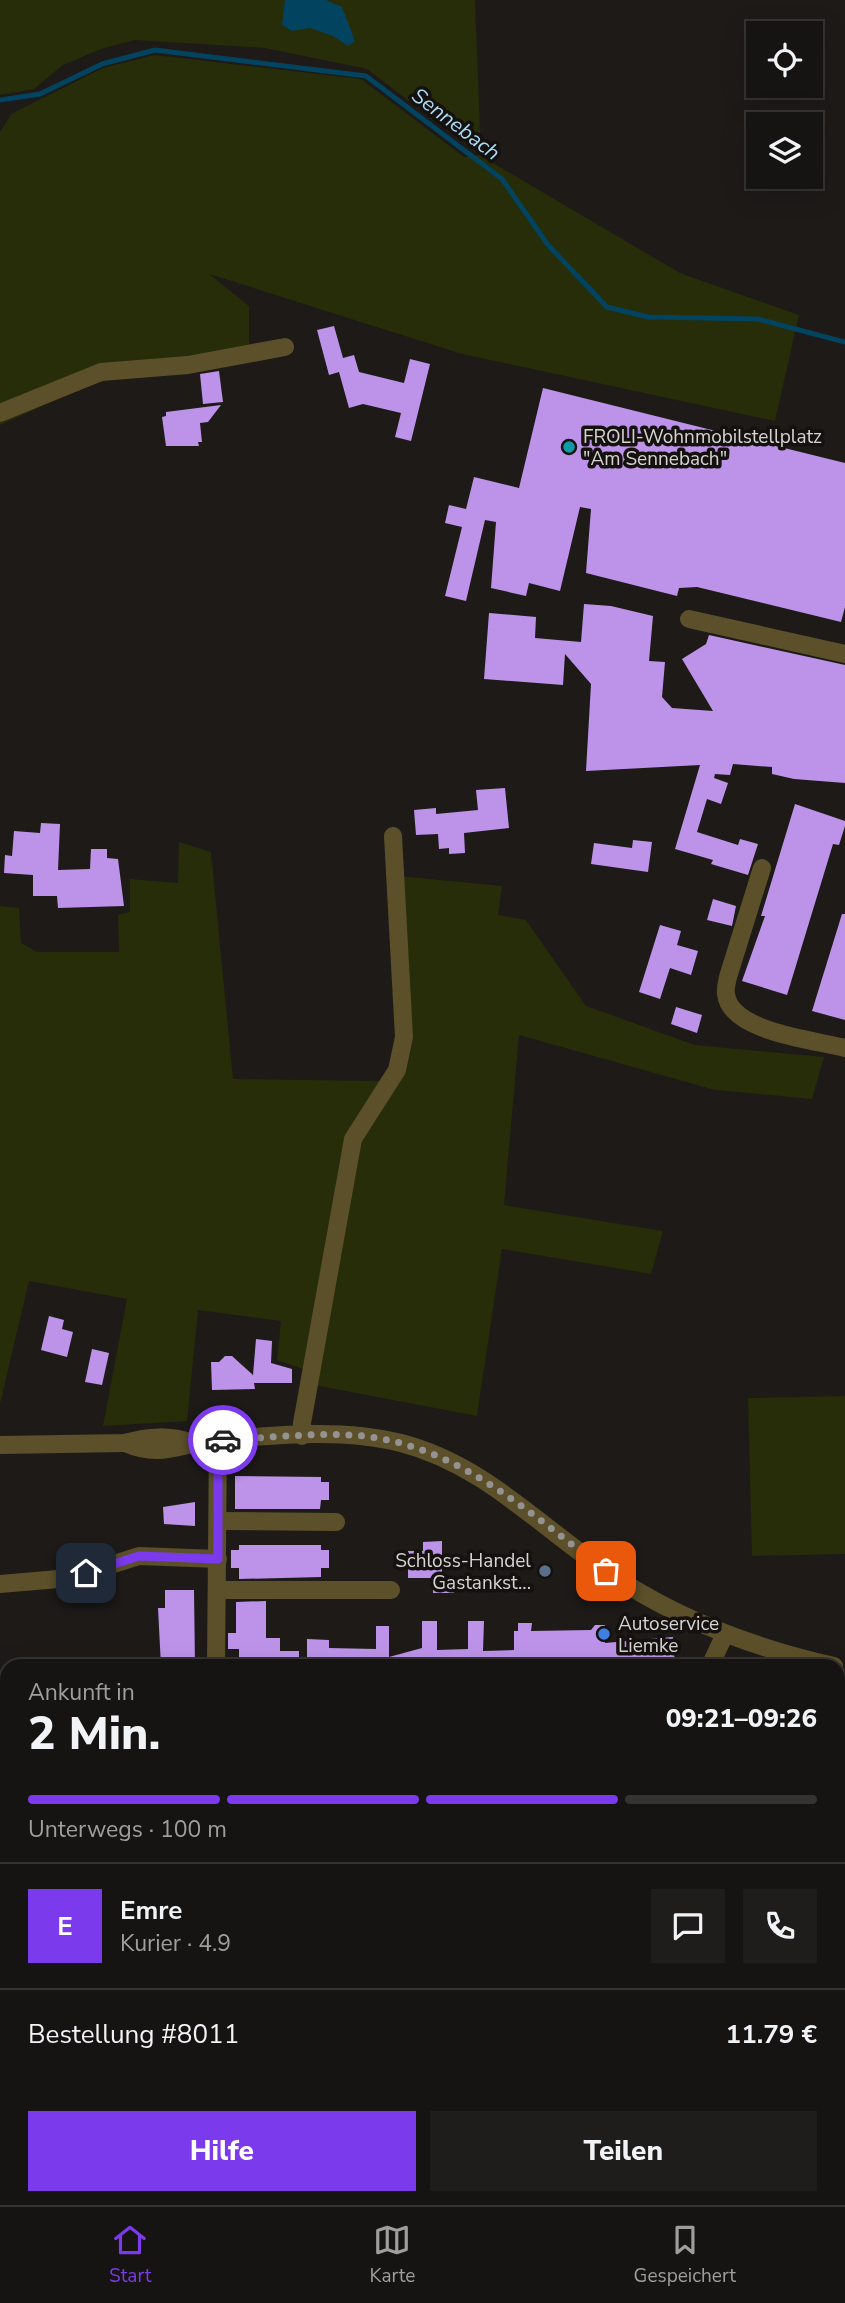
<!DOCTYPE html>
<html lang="de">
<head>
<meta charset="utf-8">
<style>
  :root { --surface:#161412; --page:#1f1d1b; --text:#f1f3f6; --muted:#9e9e9f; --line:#353332; --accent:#7c3aed }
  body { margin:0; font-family:"Nunito Sans",sans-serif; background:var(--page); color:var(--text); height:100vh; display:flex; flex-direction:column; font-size:26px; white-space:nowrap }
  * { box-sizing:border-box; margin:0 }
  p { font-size:23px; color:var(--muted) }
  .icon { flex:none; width:38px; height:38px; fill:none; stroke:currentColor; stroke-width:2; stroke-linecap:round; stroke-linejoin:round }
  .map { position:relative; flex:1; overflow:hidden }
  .side { position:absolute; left:0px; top:1659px; width:845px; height:546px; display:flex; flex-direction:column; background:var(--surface); border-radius:21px 21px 0 0; box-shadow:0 7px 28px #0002,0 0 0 2px var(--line) }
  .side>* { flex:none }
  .controls { position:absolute; left:746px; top:21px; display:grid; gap:14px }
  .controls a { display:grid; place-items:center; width:77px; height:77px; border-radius:0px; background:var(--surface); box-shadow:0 7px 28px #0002,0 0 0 2px var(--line); font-size:35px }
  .pin { position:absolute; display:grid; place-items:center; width:60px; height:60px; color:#fff; margin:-30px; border-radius:14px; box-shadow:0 4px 10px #0006 }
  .courier { position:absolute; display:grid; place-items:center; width:70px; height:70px; margin:-35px; border:5px solid #7c3aed; border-radius:50%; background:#fff; color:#222; box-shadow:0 2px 9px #0007 }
  .headline em { font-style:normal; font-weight:800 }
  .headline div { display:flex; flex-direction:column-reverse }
  .headline { display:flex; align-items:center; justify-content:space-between; height:119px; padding:0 28px }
  h1 { font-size:46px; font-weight:800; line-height:52px }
  .bar { display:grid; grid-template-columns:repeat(4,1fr); gap:10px 7px; align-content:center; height:84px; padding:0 28px }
  .bar i { height:9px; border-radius:5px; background:var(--line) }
  .bar .current { background:var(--accent) }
  .bar p { grid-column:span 4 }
  .line { display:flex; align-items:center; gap:18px; padding:0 28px; border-top:2px solid var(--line) }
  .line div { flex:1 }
  .round { display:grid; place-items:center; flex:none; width:74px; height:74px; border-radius:0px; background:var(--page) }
  .primary-button { display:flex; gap:14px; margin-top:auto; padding:14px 28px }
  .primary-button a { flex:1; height:80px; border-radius:0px; background:var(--accent); color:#fff; font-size:28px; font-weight:800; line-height:80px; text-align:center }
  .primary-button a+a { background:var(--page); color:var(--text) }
  .dock { display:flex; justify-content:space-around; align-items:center; height:98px; border-top:2px solid var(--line); background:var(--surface); font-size:19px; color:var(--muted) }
  .dock a { display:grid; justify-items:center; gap:4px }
  .dock .current { color:var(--accent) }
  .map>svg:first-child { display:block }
  .green { fill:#262d08 }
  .water { fill:#024360 }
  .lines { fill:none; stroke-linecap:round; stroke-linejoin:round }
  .stream { stroke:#024360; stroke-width:5 }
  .building { fill:#bc93e8 }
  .path { stroke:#767472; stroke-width:3.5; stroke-dasharray:5 3.5; stroke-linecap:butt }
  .minor { stroke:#5c502a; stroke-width:18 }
  .done { stroke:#959392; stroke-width:7; stroke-dasharray:0 12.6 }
  .route { stroke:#7c3aed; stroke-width:9 }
  .culture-dot { fill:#0f9aa8; stroke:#14110f; stroke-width:2.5 }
  .service-dot { fill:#5c6f8a; stroke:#14110f; stroke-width:2.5 }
  .shop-dot { fill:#3f7fe0; stroke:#14110f; stroke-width:2.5 }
  .labels { text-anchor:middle; stroke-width:7; stroke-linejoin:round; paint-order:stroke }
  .poi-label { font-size:19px; fill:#d6d4d3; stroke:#14110f; text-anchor:start }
  .water-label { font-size:21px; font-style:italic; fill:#abdaf7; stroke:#14110f }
</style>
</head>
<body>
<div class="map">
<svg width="845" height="2205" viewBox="0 0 845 2205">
  <rect width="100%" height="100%" fill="#1d1a18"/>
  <g class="green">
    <path d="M0 0H475L481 156 680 273 799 315 775 421 462 354 209 274 249 306V347L89 385 0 425V132L11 114 103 68 155 55 361 79 464 157 480 155 367 69 265 48 135 40 101 49 63 65 34 89 0 95Z"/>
    <path d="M179 842 211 852 233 1079 383 1081 351 1129 339 1165 306 1370 277 1360 281 1321 198 1310 187 1421 103 1426 127 1299 29 1281 0 1404V906L19 908 21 943 37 952H119L118 915 130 912V879L178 883Z"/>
    <path d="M399 876 502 886 498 915 526 920 586 1006 695 1045 824 1057 812 1099 715 1090 519 1035 504 1205 663 1231 651 1274 502 1249 477 1416 314 1385 362 1136 397 1084Z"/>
    <path d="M845 1396V1554L752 1556 748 1398Z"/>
    <path d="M0 1846H7V2198H719L717 2205H0Z"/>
    <path d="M845 1879V2005L838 2008V1898Z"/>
  </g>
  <path class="water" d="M285 0H326L342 7 355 41 348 46 333 36 310 28 292 31 282 25Z"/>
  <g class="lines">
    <g class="stream">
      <path d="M0 100 40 94 102 64 155 50 366 76 502 179 548 245 607 307 648 317 758 319 845 342"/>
      <path d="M0 2006 7 2005"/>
    </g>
  </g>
  <g class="building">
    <path d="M334 326 343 358 354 355 359 372 404 383 410 359 430 364 411 441 395 437 401 413 363 404 349 408 339 372 329 375 317 330Z"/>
    <path d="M219 371 223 402 203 404 200 374Z"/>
    <path d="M543 388 845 463V607L841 622 697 587 679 588 677 596 586 573 591 509 580 507 560 591 529 583 526 596 491 588 496 522 485 520 466 601 445 596 462 527 445 523 449 505 466 509 474 477 519 488Z"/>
    <path d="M221 405 208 422 200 423 202 442H198L199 446H166L162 417 166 416V412Z"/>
    <path d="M584 604 611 606 653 616 649 661 665 662 662 697 672 708 713 711 682 659 706 644 709 635 845 665V783L794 779 772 774V767L733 764 730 775 715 774 714 778 728 783 721 804 707 799 697 832 738 845 740 839 758 844 748 875 711 864 713 860 675 849 700 765 586 771 591 684 565 654 563 685 484 679 489 613 536 617 535 638 581 642Z"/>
    <path d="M505 788 509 828 464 833 465 853 449 854V848L439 849 438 834 416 835 414 810 436 808V814L478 810 476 790Z"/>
    <path d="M795 804 845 821V826L839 845 833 844 787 995 742 981 765 916H761Z"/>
    <path d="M41 823 60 824 58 870 90 869 91 849H107V858L118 859 124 906 58 908 57 896H33V875L4 873 5 855 12 856 14 831 40 833Z"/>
    <path d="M633 840 652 842 648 872 591 864 594 843 632 848Z"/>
    <path d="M713 899 736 906 732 926 707 920Z"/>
    <path d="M842 914H845V1020L812 1011Z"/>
    <path d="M660 925 681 931 677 945 698 951 691 975 670 968 660 999 639 992Z"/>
    <path d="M676 1007 702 1015 697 1033 671 1024Z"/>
    <path d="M49 1316 64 1320 62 1329 73 1332 67 1357 41 1350Z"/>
    <path d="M256 1339 272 1341 271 1363 292 1369V1383H254L255 1389 212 1390 211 1362H219L225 1356H232L253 1375Z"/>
    <path d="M92 1349 109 1353 102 1385 85 1382Z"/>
    <path d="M235 1476 321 1477V1482H329V1500H321L320 1509H235Z"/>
    <path d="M195 1502V1526L164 1524 163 1507Z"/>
    <path d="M442 1541V1577H453L454 1593H433V1578H408V1551H423V1542Z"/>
    <path d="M239 1545H321V1550H329V1568H321V1577L239 1579V1568H231V1550H239Z"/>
    <path d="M165 1590H194L195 1666H161L158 1608H165Z"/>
    <path d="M266 1601V1638H280V1651H299V1666H239V1649H228V1633H236V1602Z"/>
    <path d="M422 1621H437V1650L468 1649V1621H484L483 1651 514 1650V1631H518V1623H532L531 1631 591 1630 595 1625H605V1643L673 1637 675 1666H328V1659H307V1639L329 1640V1648L376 1649V1626H389V1657L422 1648Z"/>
  </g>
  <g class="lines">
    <g class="path">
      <path d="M838 1697 845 1698"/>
      <path d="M200 2205 204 2198"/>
    </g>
    <g class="minor">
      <path d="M0 413 101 372 188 365 285 347"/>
      <path d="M689 619 845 654"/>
      <path d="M762 868 728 977C727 982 725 989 726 994 730 1032 815 1040 845 1048"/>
      <path d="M302 1436V1423L353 1139 397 1070 404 1037 393 836"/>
      <path d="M125 1443C162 1459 180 1443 217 1440 276 1435 343 1428 401 1443 483 1464 538 1525 606 1571 674 1618 754 1648 834 1666"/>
      <path d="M0 1445 125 1443C149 1436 169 1435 193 1443"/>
      <path d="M219 1521 336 1522"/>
      <path d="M0 1584 70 1578 139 1556 218 1559"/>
      <path d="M217 1590H391"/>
      <path d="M216 1666 218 1440"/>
      <path d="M710 1666 725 1634"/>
      <path d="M0 1747 7 1746"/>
      <path d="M838 1861 845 1837"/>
      <path d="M838 2085 845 2086"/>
      <path d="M44 2205 45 2198"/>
      <path d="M736 2205 738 2198"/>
    </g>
  </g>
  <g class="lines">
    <path class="done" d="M223 1440C265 1438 309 1433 351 1435 454 1441 528 1512 606 1571"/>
    <path class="route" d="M86 1573 139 1556 218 1559V1440H223"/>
  </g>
  <circle class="culture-dot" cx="569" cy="447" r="7"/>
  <circle class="service-dot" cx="545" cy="1571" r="7"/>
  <circle class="shop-dot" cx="604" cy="1634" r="7"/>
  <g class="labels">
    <g class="poi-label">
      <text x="583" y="443">FROLI-Wohnmobilstellplatz<tspan x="583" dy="22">"Am Sennebach"</tspan></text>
      <text x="531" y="1567" text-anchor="end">Schloss-Handel<tspan x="531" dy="22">Gastankst...</tspan></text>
      <text x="618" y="1630">Autoservice<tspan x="618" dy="22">Liemke</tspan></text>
    </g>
    <g class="water-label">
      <text transform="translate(456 124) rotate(37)" y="7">Sennebach</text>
    </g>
  </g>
</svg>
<div class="controls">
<a><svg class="icon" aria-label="locate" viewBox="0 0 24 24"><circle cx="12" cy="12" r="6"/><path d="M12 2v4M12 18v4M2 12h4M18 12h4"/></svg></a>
<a><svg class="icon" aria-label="layers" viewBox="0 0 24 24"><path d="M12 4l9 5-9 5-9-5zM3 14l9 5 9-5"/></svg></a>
</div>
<div class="pin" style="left:606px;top:1571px;background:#ea580c"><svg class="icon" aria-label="bag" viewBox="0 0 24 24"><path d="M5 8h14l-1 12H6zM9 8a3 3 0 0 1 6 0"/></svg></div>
<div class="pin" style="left:86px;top:1573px;background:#1f2937"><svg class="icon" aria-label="home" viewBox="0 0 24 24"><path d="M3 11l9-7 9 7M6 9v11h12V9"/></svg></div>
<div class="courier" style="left:223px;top:1440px"><svg class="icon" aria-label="car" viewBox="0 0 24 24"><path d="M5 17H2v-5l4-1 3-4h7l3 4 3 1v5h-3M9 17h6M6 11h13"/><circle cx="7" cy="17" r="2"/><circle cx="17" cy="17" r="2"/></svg></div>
<section class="side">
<div class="headline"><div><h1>2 Min.</h1><p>Ankunft in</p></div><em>09:21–09:26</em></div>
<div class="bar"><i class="current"></i><i class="current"></i><i class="current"></i><i></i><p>Unterwegs · 100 m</p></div>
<div class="line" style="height:126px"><b class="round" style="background:var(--accent);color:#fff">E</b><div><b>Emre</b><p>Kurier · 4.9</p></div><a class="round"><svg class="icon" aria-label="chat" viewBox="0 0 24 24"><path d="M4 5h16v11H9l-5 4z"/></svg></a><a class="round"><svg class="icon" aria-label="phone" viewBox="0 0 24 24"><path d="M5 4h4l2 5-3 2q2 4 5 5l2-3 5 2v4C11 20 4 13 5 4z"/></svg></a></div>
<div class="line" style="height:91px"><div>Bestellung #8011</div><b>11.79 €</b></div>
<div class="primary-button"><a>Hilfe</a><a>Teilen</a></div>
</section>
</div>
<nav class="dock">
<a class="current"><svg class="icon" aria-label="home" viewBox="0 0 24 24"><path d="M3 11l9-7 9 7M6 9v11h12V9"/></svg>Start</a>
<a><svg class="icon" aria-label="map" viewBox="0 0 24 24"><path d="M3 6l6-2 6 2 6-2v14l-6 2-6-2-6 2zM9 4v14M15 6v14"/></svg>Karte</a>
<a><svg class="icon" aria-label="saved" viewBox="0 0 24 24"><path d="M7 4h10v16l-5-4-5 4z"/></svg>Gespeichert</a>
</nav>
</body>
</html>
